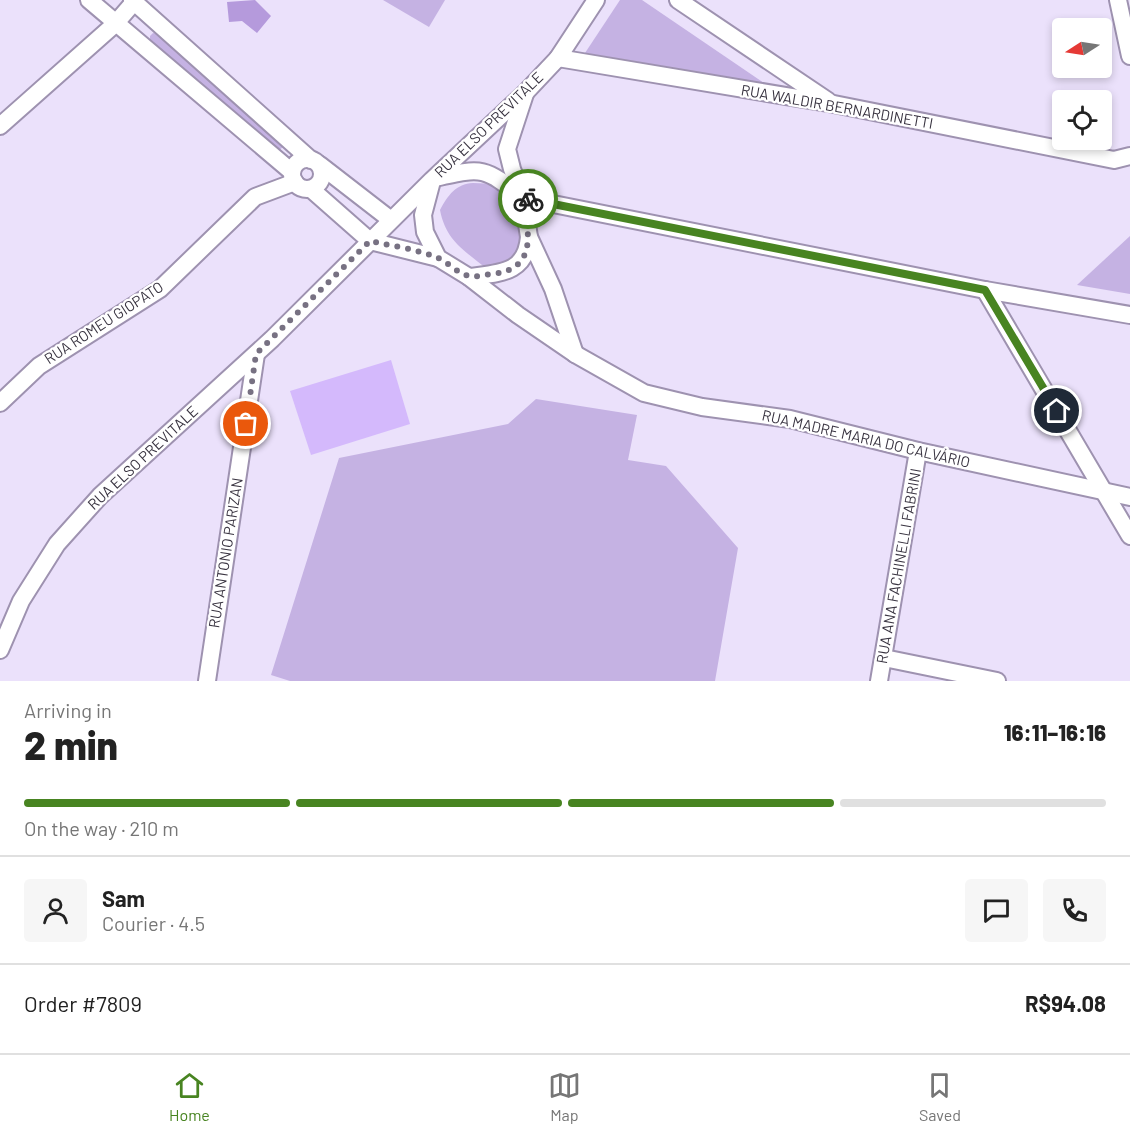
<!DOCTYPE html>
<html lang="en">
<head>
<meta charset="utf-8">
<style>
  :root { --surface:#fff; --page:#f6f6f6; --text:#222; --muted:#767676; --line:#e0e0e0; --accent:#488421 }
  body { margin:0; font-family:Barlow,sans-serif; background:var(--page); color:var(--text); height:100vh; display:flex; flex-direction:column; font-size:22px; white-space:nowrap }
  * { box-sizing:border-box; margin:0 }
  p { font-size:20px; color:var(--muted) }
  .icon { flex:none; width:33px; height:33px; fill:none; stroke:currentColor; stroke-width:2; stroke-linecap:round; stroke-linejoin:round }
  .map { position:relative; height:681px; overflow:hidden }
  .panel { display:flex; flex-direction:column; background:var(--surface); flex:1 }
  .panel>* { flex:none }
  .needle { width:39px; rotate:258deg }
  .fabs { position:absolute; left:1052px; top:18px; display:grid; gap:12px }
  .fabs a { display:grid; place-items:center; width:60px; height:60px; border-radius:6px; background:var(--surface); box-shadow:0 3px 9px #0003; font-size:30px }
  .pin { position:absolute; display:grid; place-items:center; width:51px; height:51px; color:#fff; margin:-26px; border:3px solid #fff; border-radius:50%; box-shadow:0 2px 6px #0007 }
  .courier { position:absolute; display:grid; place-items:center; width:60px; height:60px; margin:-30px; border:4px solid #488421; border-radius:50%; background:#fff; color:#222; box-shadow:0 2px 8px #0007 }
  .summary em { font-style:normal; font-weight:800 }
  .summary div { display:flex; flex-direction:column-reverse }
  .summary { display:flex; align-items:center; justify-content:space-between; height:102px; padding:0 24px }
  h1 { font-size:39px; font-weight:800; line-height:45px }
  .bar { display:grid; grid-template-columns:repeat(4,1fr); gap:9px 6px; align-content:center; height:72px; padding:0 24px }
  .bar i { height:8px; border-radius:4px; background:var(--line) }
  .bar .on { background:var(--accent) }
  .bar p { grid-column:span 4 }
  .line { display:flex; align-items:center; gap:15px; padding:0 24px; border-top:2px solid var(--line) }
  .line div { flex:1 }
  .round { display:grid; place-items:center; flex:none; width:63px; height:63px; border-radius:6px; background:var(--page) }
  .menu { display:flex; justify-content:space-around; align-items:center; height:84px; border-top:2px solid var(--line); background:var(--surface); font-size:16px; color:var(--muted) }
  .menu a { display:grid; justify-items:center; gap:3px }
  .menu .on { color:var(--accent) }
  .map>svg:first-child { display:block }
  .green { fill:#c5b2e3 }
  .water { fill:#b59adc }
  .building { fill:#d4b9fc }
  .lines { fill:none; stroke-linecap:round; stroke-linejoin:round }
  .street-casing { stroke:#9e92b0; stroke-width:20 }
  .street { stroke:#fff; stroke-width:16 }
  .done { stroke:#777182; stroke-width:6; stroke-dasharray:0 10.8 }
  .route { stroke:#488421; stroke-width:8 }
  .labels { text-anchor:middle; stroke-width:4.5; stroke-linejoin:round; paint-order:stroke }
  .street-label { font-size:15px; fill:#393441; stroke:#fff }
</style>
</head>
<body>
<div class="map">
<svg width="1130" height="681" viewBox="0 0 1130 681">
  <rect width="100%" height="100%" fill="#ebe1fb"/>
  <g class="green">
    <path d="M383 0H445L429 27Z"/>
    <path d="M620 0H642L764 83 585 53Z"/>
    <path d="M153 33 159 34 282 143 283 147 277 152 150 42V36Z"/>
    <path d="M473 183 498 184C508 201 532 242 513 258 506 264 495 266 487 269 464 250 446 241 440 210 448 195 456 184 473 183Z"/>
    <path d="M1130 236V294L1077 285Z"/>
    <path d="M536 399 637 415 628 460 666 466 738 548 715 681H290L271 675 339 458 508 424Z"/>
  </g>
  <path class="water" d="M255 0 271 16 257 33 242 21 229 22 227 2Z"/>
  <path class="building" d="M391 360 410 424 311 455 290 391Z"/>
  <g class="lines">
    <g class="street-casing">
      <g id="street">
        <path d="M89 0 292 172"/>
        <path d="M132 0 311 160"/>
        <path d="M678 0 828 101"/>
        <path d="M1118 0 1130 56"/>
        <path d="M558 58 834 104 1114 160 1130 156"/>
        <path d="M525 94 507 149 512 169 523 198 529 237 553 289 575 354"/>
        <path d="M0 126 115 24 134 2"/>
        <circle cx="307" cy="174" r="15"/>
        <path d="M320 165 391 220"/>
        <path d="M435 178C484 167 484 167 523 198L985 290 1130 315"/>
        <path d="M432 181 423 215 425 232 438 258 469 277 518 315 575 354 644 393 702 407 790 419 918 451 1130 497"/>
        <path d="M311 189 370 241 438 258"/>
        <path d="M469 277C499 273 526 274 529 237"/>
        <path d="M985 290 1130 536"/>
        <path d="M0 403 39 366 160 289 255 197 295 182"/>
        <path d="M0 650 21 601 57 544 100 496 272 339 432 180 525 93 558 58 596 0"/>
        <path d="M884 658 997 681"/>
        <path d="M207 681 256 354"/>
        <path d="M879 681 918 451"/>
      </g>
    </g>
    <use href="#street" class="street"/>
  </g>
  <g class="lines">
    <path class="done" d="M246 424 256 354 370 241C392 246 417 249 438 258 448 262 459 275 470 276 476 278 486 274 493 274 539 268 528 231 523 198L528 199"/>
    <path class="route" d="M528 199 985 290 1057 411"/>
  </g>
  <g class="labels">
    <g class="street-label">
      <text transform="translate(837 107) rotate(10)" y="5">RUA WALDIR BERNARDINETTI</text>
      <text transform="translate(489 125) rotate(-44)" y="5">RUA ELSO PREVITALE</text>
      <text transform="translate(104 323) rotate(-33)" y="5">RUA ROMEU GIOPATO</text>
      <text transform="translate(866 439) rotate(13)" y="5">RUA MADRE MARIA DO CALVÁRIO</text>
      <text transform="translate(143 458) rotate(-43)" y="5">RUA ELSO PREVITALE</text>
      <text transform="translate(226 553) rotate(-81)" y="5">RUA ANTONIO PARIZAN</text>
      <text transform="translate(899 566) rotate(-80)" y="5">RUA ANA FACHINELLI FABRINI</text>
    </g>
  </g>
</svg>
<div class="fabs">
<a><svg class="needle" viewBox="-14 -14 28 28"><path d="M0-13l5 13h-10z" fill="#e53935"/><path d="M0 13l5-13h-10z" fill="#767676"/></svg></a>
<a><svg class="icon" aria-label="locate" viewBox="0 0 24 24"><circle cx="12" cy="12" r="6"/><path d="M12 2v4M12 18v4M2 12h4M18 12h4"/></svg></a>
</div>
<div class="pin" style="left:246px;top:424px;background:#ea580c"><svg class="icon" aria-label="bag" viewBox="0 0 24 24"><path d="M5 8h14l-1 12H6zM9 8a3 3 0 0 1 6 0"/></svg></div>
<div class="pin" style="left:1057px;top:411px;background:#1f2937"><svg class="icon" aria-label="home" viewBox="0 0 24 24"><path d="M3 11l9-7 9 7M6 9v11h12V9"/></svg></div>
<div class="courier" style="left:528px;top:199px"><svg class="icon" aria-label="bike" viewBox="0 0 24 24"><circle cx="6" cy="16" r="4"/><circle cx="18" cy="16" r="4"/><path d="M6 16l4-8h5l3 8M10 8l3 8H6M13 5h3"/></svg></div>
</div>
<section class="panel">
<div class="summary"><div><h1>2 min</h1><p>Arriving in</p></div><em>16:11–16:16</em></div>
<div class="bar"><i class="on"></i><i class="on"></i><i class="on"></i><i></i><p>On the way · 210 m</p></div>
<div class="line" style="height:108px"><a class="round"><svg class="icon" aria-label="person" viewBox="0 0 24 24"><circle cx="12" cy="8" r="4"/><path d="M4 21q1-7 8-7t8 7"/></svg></a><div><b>Sam</b><p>Courier · 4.5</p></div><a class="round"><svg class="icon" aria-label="chat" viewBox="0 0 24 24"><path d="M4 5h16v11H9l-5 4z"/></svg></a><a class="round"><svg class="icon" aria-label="phone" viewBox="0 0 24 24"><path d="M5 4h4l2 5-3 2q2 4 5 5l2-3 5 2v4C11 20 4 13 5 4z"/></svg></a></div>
<div class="line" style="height:78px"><div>Order #7809</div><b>R$94.08</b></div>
</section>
<nav class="menu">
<a class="on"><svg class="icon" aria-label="home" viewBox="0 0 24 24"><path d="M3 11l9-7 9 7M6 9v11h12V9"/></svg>Home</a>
<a><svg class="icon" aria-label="map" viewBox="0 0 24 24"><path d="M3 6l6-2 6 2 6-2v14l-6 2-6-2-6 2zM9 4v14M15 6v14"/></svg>Map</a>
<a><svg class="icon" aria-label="saved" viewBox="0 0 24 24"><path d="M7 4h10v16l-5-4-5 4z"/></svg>Saved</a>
</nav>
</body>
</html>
